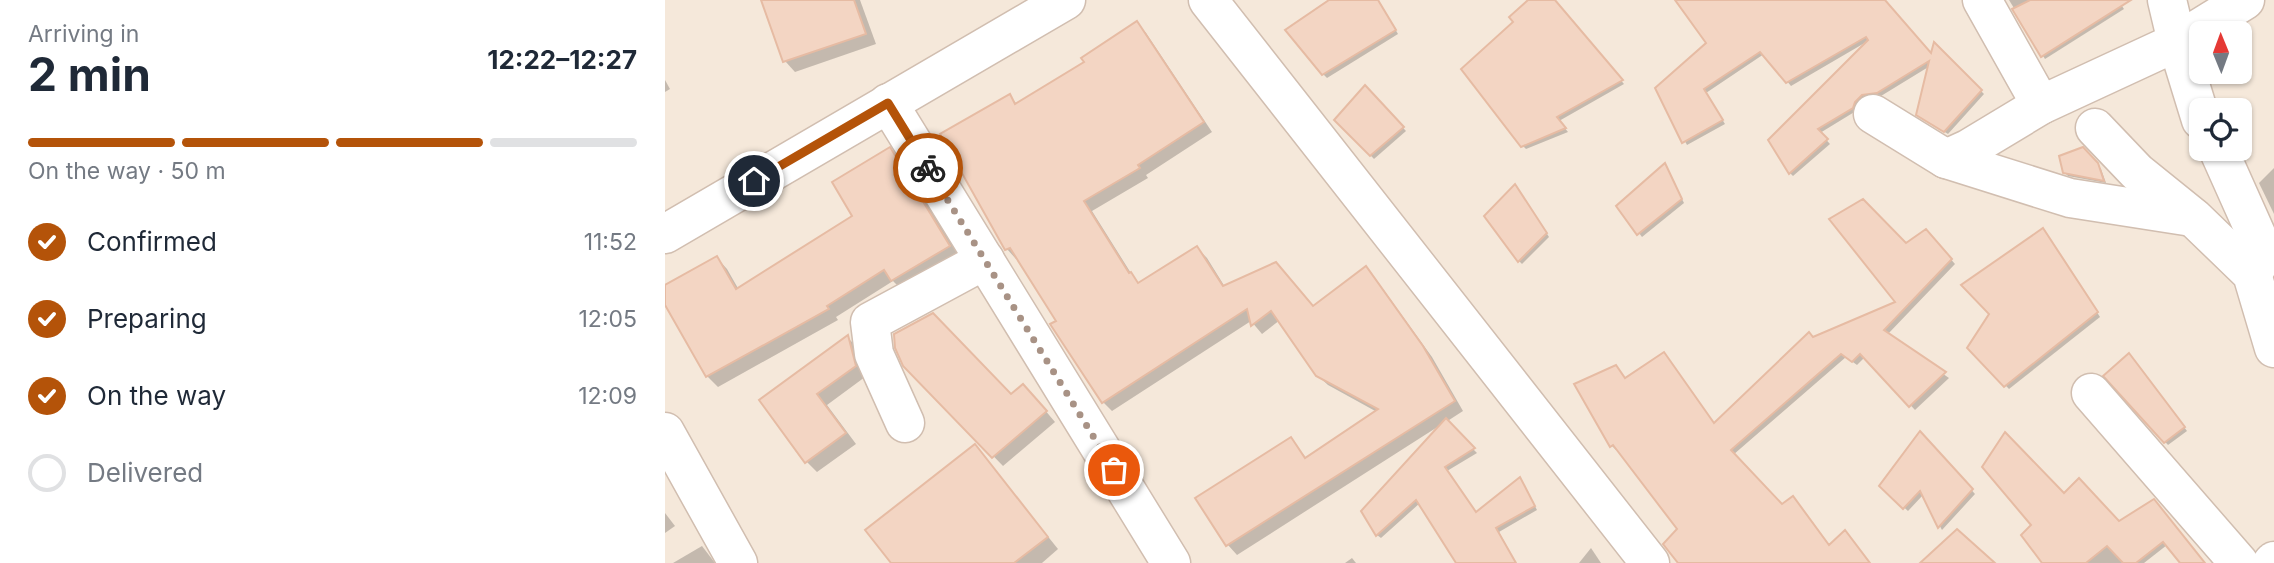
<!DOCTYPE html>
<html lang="en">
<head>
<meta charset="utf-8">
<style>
  :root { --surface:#fff; --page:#f6f6f7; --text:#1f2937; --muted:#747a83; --line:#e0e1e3; --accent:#b45309 }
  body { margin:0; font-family:Inter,sans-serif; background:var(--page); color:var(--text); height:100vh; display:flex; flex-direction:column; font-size:26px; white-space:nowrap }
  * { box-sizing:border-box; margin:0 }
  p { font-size:23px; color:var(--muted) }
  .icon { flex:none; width:38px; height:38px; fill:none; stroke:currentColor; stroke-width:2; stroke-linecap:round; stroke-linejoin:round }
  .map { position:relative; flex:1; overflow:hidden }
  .details { display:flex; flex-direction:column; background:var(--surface); width:665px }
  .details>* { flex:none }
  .needle { width:46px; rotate:359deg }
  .tools { position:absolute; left:1524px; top:21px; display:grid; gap:14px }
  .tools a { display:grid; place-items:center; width:63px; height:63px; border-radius:10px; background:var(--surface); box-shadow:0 2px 5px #0004; font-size:35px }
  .pin { position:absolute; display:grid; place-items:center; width:60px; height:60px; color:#fff; margin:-30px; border:4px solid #fff; border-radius:50%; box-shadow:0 2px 7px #0007 }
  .courier { position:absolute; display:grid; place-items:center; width:70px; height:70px; margin:-35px; border:5px solid #b45309; border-radius:50%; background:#fff; color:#222; box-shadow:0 2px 9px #0007 }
  .head em { font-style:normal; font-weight:700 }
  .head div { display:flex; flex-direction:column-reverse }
  .head { display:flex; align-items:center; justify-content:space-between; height:119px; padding:0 28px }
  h1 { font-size:46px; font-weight:700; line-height:52px }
  .bar { display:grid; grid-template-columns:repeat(4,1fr); gap:10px 7px; align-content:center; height:84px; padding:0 28px }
  .bar i { height:9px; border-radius:5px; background:var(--line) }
  .bar .active { background:var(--accent) }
  .bar p { grid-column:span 4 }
  ol { padding:0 28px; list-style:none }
  li { display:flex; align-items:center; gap:21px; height:77px }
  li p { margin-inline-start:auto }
  li .icon { padding:7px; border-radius:50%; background:var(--accent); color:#fff; stroke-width:4 }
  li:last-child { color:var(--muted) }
  li i { width:38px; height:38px; border:4px solid var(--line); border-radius:50% }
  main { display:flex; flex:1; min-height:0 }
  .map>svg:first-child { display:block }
  .residential { fill:#f5e8da; fill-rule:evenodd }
  .shadow { fill:#0003 }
  .building { fill:#f3d5c3; stroke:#e6bba3; stroke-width:2 }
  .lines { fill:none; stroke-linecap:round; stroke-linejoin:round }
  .minor-casing { stroke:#d1beb0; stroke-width:41 }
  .minor { stroke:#fff; stroke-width:38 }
  .done { stroke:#a89285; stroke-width:7; stroke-dasharray:0 12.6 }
  .route { stroke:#b45309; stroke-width:9 }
</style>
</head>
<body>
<main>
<section class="details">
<div class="head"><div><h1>2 min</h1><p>Arriving in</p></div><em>12:22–12:27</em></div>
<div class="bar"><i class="active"></i><i class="active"></i><i class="active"></i><i></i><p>On the way · 50 m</p></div>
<ol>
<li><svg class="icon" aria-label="check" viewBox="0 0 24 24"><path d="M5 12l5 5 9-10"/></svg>Confirmed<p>11:52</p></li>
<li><svg class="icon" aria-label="check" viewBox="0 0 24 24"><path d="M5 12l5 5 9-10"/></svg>Preparing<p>12:05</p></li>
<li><svg class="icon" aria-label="check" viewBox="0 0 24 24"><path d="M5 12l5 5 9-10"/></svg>On the way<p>12:09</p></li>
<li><i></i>Delivered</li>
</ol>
</section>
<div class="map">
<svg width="1609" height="563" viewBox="0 0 1609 563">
  <rect width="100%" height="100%" fill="#fdf6ec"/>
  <path class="residential" d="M0 0H1609V563H0ZM1536 33H1575V72H1536ZM1536 110H1575V149H1536Z"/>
  <g class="shadow">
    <path d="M99 0H195L211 44 130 72 120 61Z"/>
    <path d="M667 0H713L733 34 662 78 658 74Z"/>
    <path d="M866 0H888L959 84 894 121 903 132 861 149 858 146 851 22Z"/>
    <path d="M1012 0H1218L1267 56 1270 45 1319 94 1283 134 1257 118 1265 66 1216 96 1201 98 1191 111 1155 133 1165 144 1128 176 1125 173 1203 41 1126 86 1099 54 1041 93 1060 124 1022 145 992 88 1043 43Z"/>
    <path d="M1344 0H1453L1459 9 1380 59Z"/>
    <path d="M472 23 481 33 547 132 481 175 483 178 427 211 469 278 475 284 532 248 542 258 560 287 649 307 701 268 710 278 767 357 798 411 781 422 812 453 782 471 812 513 858 483 872 510 834 532 851 563H794L755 503 716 538 712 535 774 426 572 555 563 545 533 498 626 439 642 459 712 412 663 385 652 375 615 320 597 334 586 321 447 411 438 402 393 321 353 258 351 259 342 249 345 97 352 104 422 63Z"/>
    <path d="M0 80 5 89 0 92Z"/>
    <path d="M700 87 741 131 709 159 672 120Z"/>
    <path d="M1417 149 1436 169 1441 183 1403 176 1399 172Z"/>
    <path d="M224 150 235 160 295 257 238 291 228 281 171 317 173 320 53 387 42 376 0 302V287L52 258 62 269 74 290 189 217Z"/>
    <path d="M1000 166 1019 203 977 237 954 206Z"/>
    <path d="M1609 168V214L1594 183Z"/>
    <path d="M854 190 884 237 857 264 854 261Z"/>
    <path d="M1381 233 1435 317 1344 389 1305 348Z"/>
    <path d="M1265 235 1290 264 1222 335 1284 378 1250 410 1200 357 1192 365 1181 357 1068 455 1117 506 1165 547 1204 563H1016L1014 529 953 449 951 450 947 446 960 380 1050 424 1148 338 1233 303 1241 246Z"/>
    <path d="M183 338 195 350 200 377 162 405 191 444 152 472 142 462 97 400Z"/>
    <path d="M1467 359 1522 431 1503 445 1441 376Z"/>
    <path d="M240 365 347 396H368L390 422 338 466Z"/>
    <path d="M1255 433 1310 494 1277 530 1258 495 1243 511 1216 486Z"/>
    <path d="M310 446 393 549 377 563H228Z"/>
    <path d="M1399 495 1454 523 1489 501 1539 563H1517L1502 545 1479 563H1379Z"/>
    <path d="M0 513 10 526 0 533Z"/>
    <path d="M37 546 50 563H8Z"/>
    <path d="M926 548 936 563H914Z"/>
    <path d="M687 558 691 563H680Z"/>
  </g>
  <g class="building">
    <path d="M96 0H189L201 34 118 62Z"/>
    <path d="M664 0H713L731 30 657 75 620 30Z"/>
    <path d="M863 0H890L958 80 892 117 901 128 856 147 796 69 848 22 844 17Z"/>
    <path d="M1010 0H1220L1266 53 1269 42 1317 90 1279 132 1251 115 1264 61 1212 93 1197 95 1190 102 1188 108 1153 129 1163 139 1124 174 1103 140 1203 40 1201 37 1121 83 1095 52 1039 89 1058 120 1017 143 990 88 1041 43Z"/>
    <path d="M1365 0H1466L1376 57 1347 9Z"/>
    <path d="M472 21 539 122 473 165 475 168 419 201 464 273 466 272 473 283 532 246 558 286 611 262 648 306 701 266 758 346 790 401 561 546 530 498 626 437 640 458 713 409 651 376 606 311 586 326 582 309 437 403 385 324 391 321 345 248 340 250 275 134 345 94 350 104 419 62 416 58Z"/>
    <path d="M700 85 739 127 705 156 669 120Z"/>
    <path d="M225 147 285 246 226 281 219 270 162 306 164 309 41 377 0 305V285L52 256 71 289 187 216 167 182Z"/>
    <path d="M1418 147 1433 163 1439 181 1398 173 1394 156Z"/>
    <path d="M1000 163 1017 199 972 235 951 206Z"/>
    <path d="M850 184 882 233 853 262 819 216Z"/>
    <path d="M1198 199 1241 243 1261 229 1287 259 1219 330 1281 372 1244 407 1195 354 1187 362 1176 354 1066 450 1117 504 1128 496 1164 545 1180 530 1205 563H1013L998 544 1012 529 948 445 945 447 909 384 951 365 960 378 999 352 1049 423 1144 332 1148 337 1230 302 1164 219Z"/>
    <path d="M1378 228 1433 312 1339 387 1302 348 1324 314 1296 285Z"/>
    <path d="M268 313 346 394 358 384 382 411 327 458 238 366 230 348 229 334Z"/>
    <path d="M183 335 191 366 152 394 181 433 140 463 94 400Z"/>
    <path d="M1464 353 1520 427 1499 443 1438 376Z"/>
    <path d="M781 418 810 448 780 467 811 512 855 477 870 506 831 528 851 563H791L751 500 711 536 696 511Z"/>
    <path d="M1255 431 1308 489 1273 528 1255 491 1238 509 1214 486Z"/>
    <path d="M1340 432 1399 493 1414 478 1454 521 1489 499 1540 563H1515L1498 542 1471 563H1458L1442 546 1421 563H1377L1356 535 1366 525 1317 467Z"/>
    <path d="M310 444 383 537 349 563H226L200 530Z"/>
    <path d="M1292 529 1330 563H1255Z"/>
  </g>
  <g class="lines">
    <g class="minor-casing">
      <g id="minor">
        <path d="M543 0 985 563"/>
        <path d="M1317 0 1376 105"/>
        <path d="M1502 0 1512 42 1536 120"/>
        <path d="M223 103 506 563"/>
        <path d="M1208 114 1281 159 1303 149 1376 105 1512 42 1580 0"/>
        <path d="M1430 128 1472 172 1529 218 1587 274 1609 348"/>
        <path d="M1553 149 1595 243 1598 257 1587 274"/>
        <path d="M1281 159 1405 198 1527 217"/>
        <path d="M0 234 401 0"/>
        <path d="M1426 393 1574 563"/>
        <path d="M240 423 209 354 205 322 320 260"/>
        <path d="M0 432 73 563"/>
        <path d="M1607 563 1609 561"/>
      </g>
    </g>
    <use href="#minor" class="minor"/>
  </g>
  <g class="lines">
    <path class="done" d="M263 168 449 470"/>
    <path class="route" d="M89 181 223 103 263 168"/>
  </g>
</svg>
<div class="tools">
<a><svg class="needle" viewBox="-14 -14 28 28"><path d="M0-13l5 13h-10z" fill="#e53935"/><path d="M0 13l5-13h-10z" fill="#747a83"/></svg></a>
<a><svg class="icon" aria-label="locate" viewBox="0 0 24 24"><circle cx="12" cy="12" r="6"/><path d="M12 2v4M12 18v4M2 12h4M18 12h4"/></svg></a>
</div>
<div class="pin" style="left:449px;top:470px;background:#ea580c"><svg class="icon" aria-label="bag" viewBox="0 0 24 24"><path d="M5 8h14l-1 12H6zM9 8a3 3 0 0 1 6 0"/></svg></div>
<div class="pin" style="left:89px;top:181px;background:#1f2937"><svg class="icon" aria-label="home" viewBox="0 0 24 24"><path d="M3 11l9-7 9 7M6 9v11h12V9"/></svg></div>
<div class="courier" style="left:263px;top:168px"><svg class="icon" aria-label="bike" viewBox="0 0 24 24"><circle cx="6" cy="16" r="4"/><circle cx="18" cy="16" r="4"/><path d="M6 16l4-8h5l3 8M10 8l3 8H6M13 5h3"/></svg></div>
</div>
</main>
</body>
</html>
